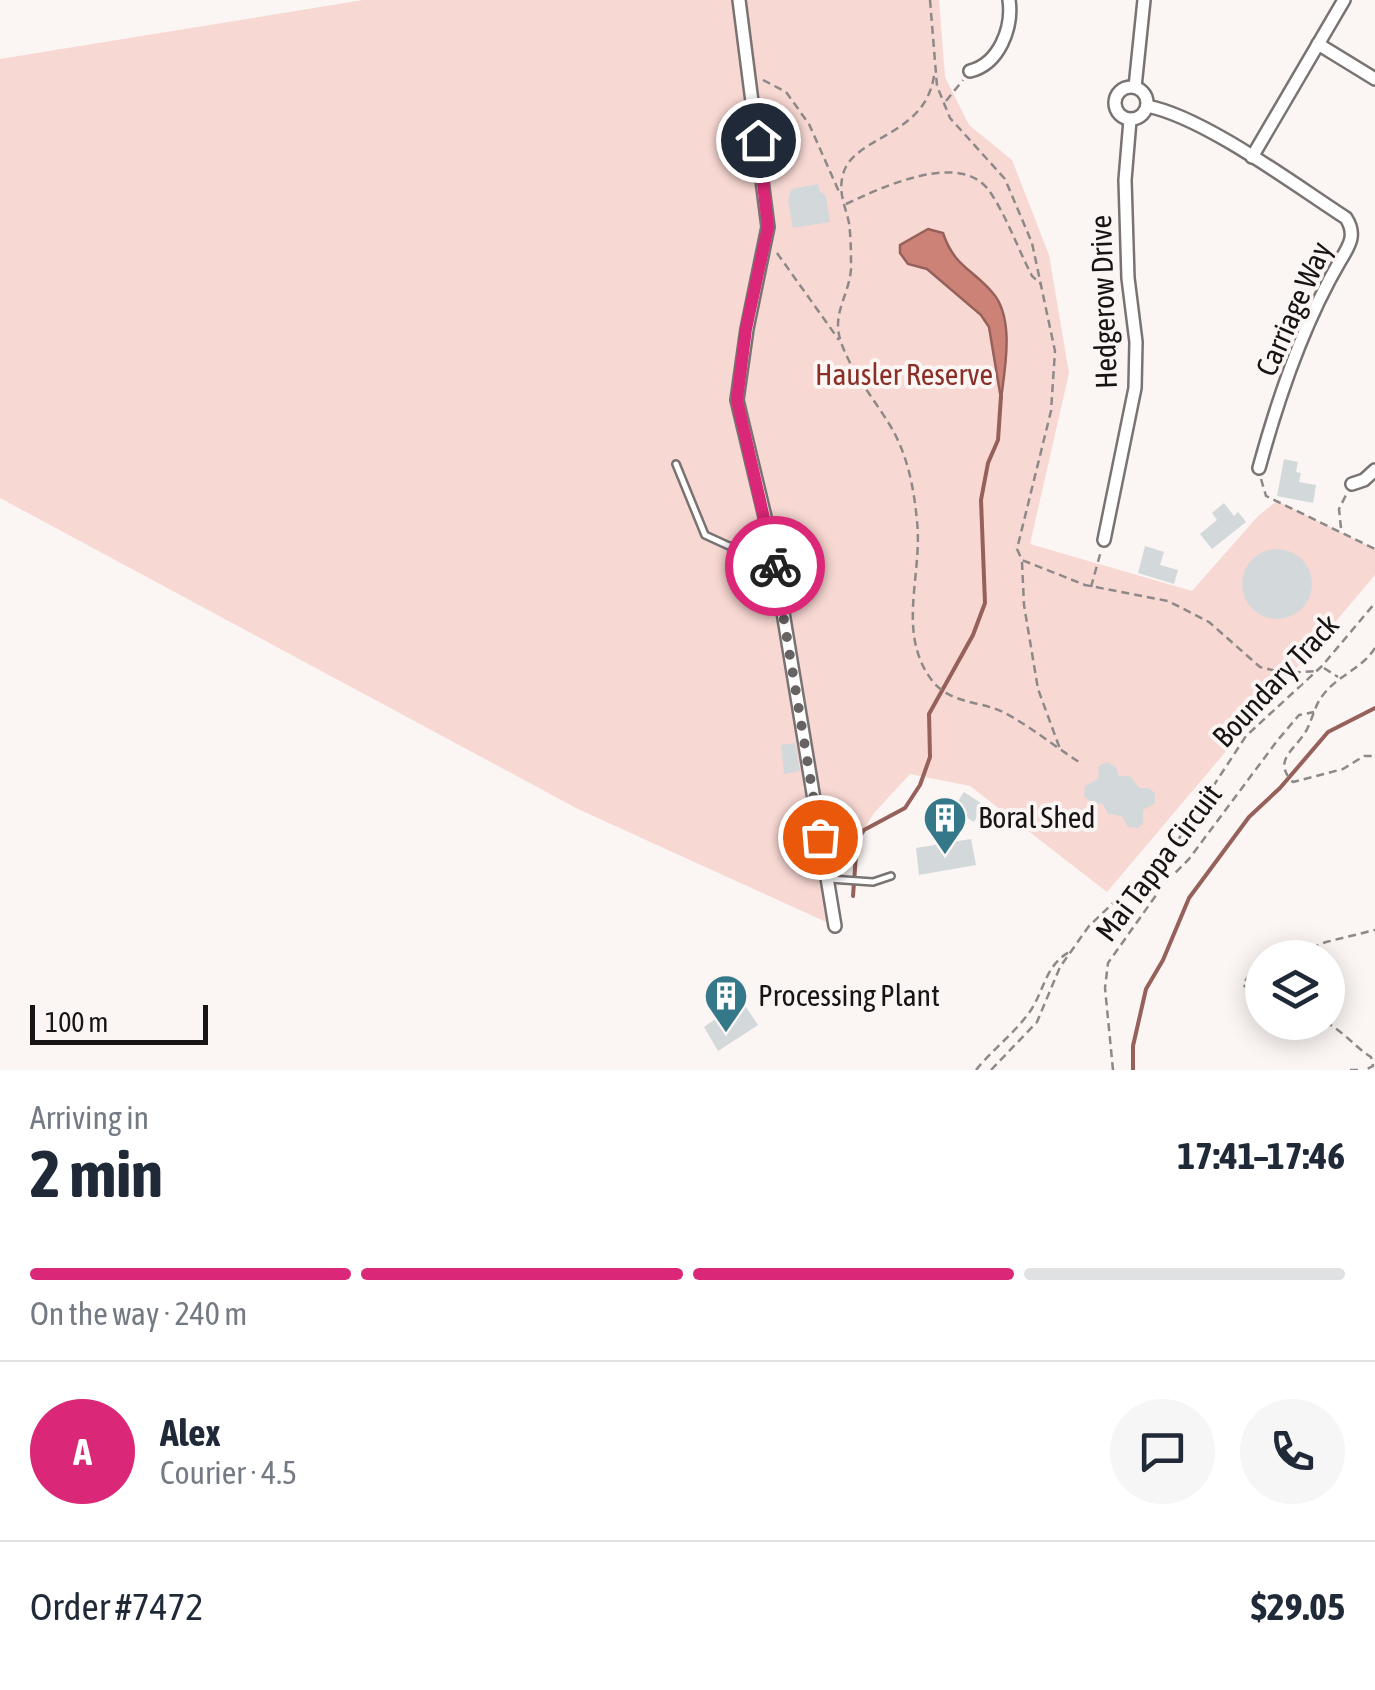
<!DOCTYPE html>
<html lang="en">
<head>
<meta charset="utf-8">
<style>
  :root { --surface:#fff; --page:#f6f6f7; --text:#1f2937; --muted:#747a83; --line:#e0e1e3; --accent:#db2777 }
  body { margin:0; font-family:"Asap Condensed",sans-serif; background:var(--page); color:var(--text); height:100vh; display:flex; flex-direction:column; font-size:38px; white-space:nowrap }
  * { box-sizing:border-box; margin:0 }
  p { font-size:32px; color:var(--muted) }
  .icon { flex:none; width:55px; height:55px; fill:none; stroke:currentColor; stroke-width:2; stroke-linecap:round; stroke-linejoin:round }
  .map { position:relative; height:1070px; overflow:hidden }
  .details { display:flex; flex-direction:column; background:var(--surface); flex:1 }
  .details>* { flex:none }
  .fabs { position:absolute; left:1245px; top:940px; display:grid; gap:20px }
  .fabs a { display:grid; place-items:center; width:100px; height:100px; border-radius:50%; background:var(--surface); box-shadow:0 5px 25px #0003; font-size:50px }
  .scale { position:absolute; left:30px; bottom:25px; width:178px; box-sizing:border-box; padding-left:10px; border:5px solid #161414; border-top:0; font-size:28px; line-height:35px; white-space:nowrap; color:#161414; -webkit-text-stroke:8px #fbf5f3; paint-order:stroke }
  .pin { position:absolute; display:grid; place-items:center; width:85px; height:85px; color:#fff; margin:-42px; border:5px solid #fff; border-radius:50%; box-shadow:0 2px 10px #0007 }
  .courier { position:absolute; display:grid; place-items:center; width:100px; height:100px; margin:-50px; border:8px solid #db2777; border-radius:50%; background:#fff; color:#222; box-shadow:0 2px 12px #0007 }
  .summary em { font-style:normal; font-weight:700 }
  .summary div { display:flex; flex-direction:column-reverse }
  .summary { display:flex; align-items:center; justify-content:space-between; height:170px; padding:0 30px }
  h1 { font-size:65px; font-weight:700; line-height:75px }
  .bar { display:grid; grid-template-columns:repeat(4,1fr); gap:15px 10px; align-content:center; height:120px; padding:0 30px }
  .bar i { height:12px; border-radius:8px; background:var(--line) }
  .bar .active { background:var(--accent) }
  .bar p { grid-column:span 4 }
  .line { display:flex; align-items:center; gap:25px; padding:0 30px; border-top:2px solid var(--line) }
  .line div { flex:1 }
  .round { display:grid; place-items:center; flex:none; width:105px; height:105px; border-radius:52px; background:var(--page) }
  .map>svg:first-child { display:block }
  .green { fill:#f8d8d3 }
  .water { fill:#cd8278; stroke:#96615a; stroke-width:2.5 }
  .lines { fill:none; stroke-linecap:round; stroke-linejoin:round }
  .stream { stroke:#96615a; stroke-width:4 }
  .building { fill:#d3d9db }
  .service-casing { stroke:#797372; stroke-width:10 }
  .minor-casing { stroke:#797372; stroke-width:16 }
  .path { stroke:#8d8988; stroke-width:2.5; stroke-dasharray:8 5; stroke-linecap:butt }
  .service { stroke:#fff; stroke-width:5 }
  .minor { stroke:#fff; stroke-width:11 }
  .done { stroke:#666362; stroke-width:10; stroke-dasharray:0 18 }
  .route { stroke:#db2777; stroke-width:12 }
  .labels { text-anchor:middle; stroke-width:8; stroke-linejoin:round; paint-order:stroke }
  .street-label { font-size:30px; fill:#161414; stroke:#fbf5f3 }
  .park-label { font-size:30px; fill:#892f27; stroke:#fbf5f3 }
  .poi-label { font-size:30px; fill:#161414; stroke:#fbf5f3; text-anchor:start }
</style>
</head>
<body>
<div class="map">
<svg width="1375" height="1070" viewBox="0 0 1375 1070">
  <rect width="100%" height="100%" fill="#fbf5f3"/>
  <path class="green" d="M363 0H731L758 149 742 0H939L945 77 969 125 1012 160 1049 255 1069 373 1030 544 1192 591 1258 516 1277 501 1375 549V575L1107 892 970 786 910 774 874 813 855 845 825 871 835 926 578 809 0 498V59Z"/>
  <path class="water" d="M928 229 943 233C954 266 971 268 992 292 1015 317 1005 368 1001 399L989 327 981 315 927 269 908 264 900 253V245Z"/>
  <g class="lines">
    <g class="stream">
      <path d="M853 896 857 841 864 830 905 808 920 785 930 757 929 714 973 635 985 603 981 500 988 463 998 440 1001 396"/>
      <path d="M1133 1070V1046L1146 989 1163 960 1189 898 1249 817 1280 788 1328 732 1375 708"/>
    </g>
  </g>
  <g class="building">
    <path d="M818 184 820 191 826 196 830 222 793 228 788 201 791 189Z"/>
    <path d="M1284 459 1298 462 1296 472 1301 473 1299 482 1316 485 1313 503 1277 496Z"/>
    <path d="M1224 503 1234 516 1238 512 1246 522 1212 549 1200 534 1217 520 1212 513Z"/>
    <path d="M1145 546 1164 552 1160 565 1178 570 1174 584 1138 573Z"/>
    <circle cx="1277" cy="584" r="35"/>
    <path d="M795 743 800 771 784 774 781 745Z"/>
    <path d="M1107 762 1116 767 1119 776H1130L1139 788H1149L1155 793V803L1143 810V823L1138 828 1128 827 1122 816 1108 814 1103 804 1092 803 1084 796 1085 786 1098 779 1099 766Z"/>
    <path d="M964 792 984 805 974 822 953 809Z"/>
    <path d="M971 839 976 865 919 875 916 848Z"/>
    <path d="M742 1001 758 1025 718 1051 704 1027Z"/>
  </g>
  <g class="lines">
    <g class="service-casing">
      <g id="service">
        <path d="M676 464 705 535 729 546H769"/>
        <path d="M830 879 873 882 891 876"/>
      </g>
    </g>
    <g class="minor-casing">
      <g id="minor">
        <path d="M739 0 768 227 747 329 737 400 772 546 835 926"/>
        <path d="M1318 44 1375 79"/>
        <path d="M970 71C999 64 1013 28 1009 0"/>
        <path d="M1135 87 1144 0"/>
        <circle cx="1131" cy="103" r="16"/>
        <path d="M1147 106C1204 117 1295 185 1346 218 1357 235 1349 246 1340 261 1303 324 1278 398 1259 468"/>
        <path d="M1252 157 1344 0"/>
        <path d="M1352 484 1364 480 1375 470"/>
        <path d="M1104 540 1135 388 1136 342 1128 278 1125 180 1130 120"/>
      </g>
    </g>
    <g class="path">
      <path d="M930 0 937 86 950 118 1005 179 1032 243 1055 351 1051 411 1017 549 1022 560 1085 585 1168 601 1209 622 1260 667 1284 673 1316 671"/>
      <path d="M934 76C924 140 848 135 842 179 839 195 846 208 849 223 851 238 851 254 851 269 849 296 831 314 841 342 851 372 875 400 891 427 908 456 914 489 917 521 923 576 895 635 934 683 953 704 980 701 1003 712 1030 726 1054 746 1079 762"/>
      <path d="M763 80 786 92 809 124 840 194"/>
      <path d="M946 101 963 80"/>
      <path d="M846 204C880 188 962 149 990 192 1007 217 1018 249 1032 276L1041 284"/>
      <path d="M777 253 839 340"/>
      <path d="M1261 479 1266 496 1375 549"/>
      <path d="M1341 528 1339 509 1347 493"/>
      <path d="M1022 562 1024 605 1038 689 1060 749"/>
      <path d="M1091 587 1101 551"/>
      <path d="M1375 648C1362 669 1338 675 1323 695 1313 707 1312 725 1302 737 1290 753 1274 763 1293 782L1343 769 1364 756H1375"/>
      <path d="M1324 668 1338 677"/>
      <path d="M1287 958 1326 942 1375 930"/>
      <path d="M1262 969 1248 977 1243 984 1254 997 1262 998"/>
      <path d="M1325 1022C1342 1030 1355 1047 1371 1057L1373 1066 1365 1070"/>
      <path d="M976 1070C993 1049 1016 1032 1031 1010 1045 988 1046 964 1071 951"/>
      <path d="M991 1070 1037 1022 1060 967 1089 926 1176 843 1246 736 1322 666 1375 603"/>
      <path d="M1113 1070 1105 988 1108 963 1164 884 1189 859 1277 741 1299 715 1314 712"/>
      <path d="M1350 1070H1363"/>
    </g>
    <use href="#service" class="service"/>
    <use href="#minor" class="minor"/>
  </g>
  <g class="lines">
    <path class="done" d="M775 566 820 837"/>
    <path class="route" d="M758 140 768 227 746 329 737 400 775 566"/>
  </g>
  <defs>
    <g id="building-pin" transform="scale(2.25)"><path d="M0 17L-7.5 6A9.5 9.5 0 1 1 7.5 6Z" fill="#357889" stroke="#fbf5f3"/><path d="M-4-6H4V6H1V3H-1V6H-4ZM-2.5-4.3h1.7v1.8h-1.7ZM.8-4.3h1.7v1.8H.8ZM-2.5-1h1.7V.8h-1.7ZM.8-1h1.7V.8H.8Z" fill="#fff"/></g>
  </defs>
  <g fill-rule="evenodd">
    <use href="#building-pin" x="945" y="818"/>
    <use href="#building-pin" x="726" y="996"/>
  </g>
  <g class="labels">
    <g class="street-label">
      <text transform="translate(1104 302) rotate(-92)" y="10">Hedgerow Drive</text>
      <text transform="translate(1294 309) rotate(-66)" y="10">Carriage Way</text>
      <text transform="translate(1276 681) rotate(-47)" y="10">Boundary Track</text>
      <text transform="translate(1159 863) rotate(-53)" y="10">Mai Tappa Circuit</text>
    </g>
    <g class="park-label">
      <text x="904" y="385">Hausler Reserve</text>
    </g>
    <g class="poi-label">
      <text x="978" y="828">Boral Shed</text>
      <text x="758" y="1006">Processing Plant</text>
    </g>
  </g>
</svg>
<div class="fabs">
<a><svg class="icon" aria-label="layers" viewBox="0 0 24 24"><path d="M12 4l9 5-9 5-9-5zM3 14l9 5 9-5"/></svg></a>
</div>
<div class="scale">100 m</div>
<div class="pin" style="left:820px;top:837px;background:#ea580c"><svg class="icon" aria-label="bag" viewBox="0 0 24 24"><path d="M5 8h14l-1 12H6zM9 8a3 3 0 0 1 6 0"/></svg></div>
<div class="pin" style="left:758px;top:140px;background:#1f2937"><svg class="icon" aria-label="home" viewBox="0 0 24 24"><path d="M3 11l9-7 9 7M6 9v11h12V9"/></svg></div>
<div class="courier" style="left:775px;top:566px"><svg class="icon" aria-label="bike" viewBox="0 0 24 24"><circle cx="6" cy="16" r="4"/><circle cx="18" cy="16" r="4"/><path d="M6 16l4-8h5l3 8M10 8l3 8H6M13 5h3"/></svg></div>
</div>
<section class="details">
<div class="summary"><div><h1>2 min</h1><p>Arriving in</p></div><em>17:41–17:46</em></div>
<div class="bar"><i class="active"></i><i class="active"></i><i class="active"></i><i></i><p>On the way · 240 m</p></div>
<div class="line" style="height:180px"><b class="round" style="background:var(--accent);color:#fff">A</b><div><b>Alex</b><p>Courier · 4.5</p></div><a class="round"><svg class="icon" aria-label="chat" viewBox="0 0 24 24"><path d="M4 5h16v11H9l-5 4z"/></svg></a><a class="round"><svg class="icon" aria-label="phone" viewBox="0 0 24 24"><path d="M5 4h4l2 5-3 2q2 4 5 5l2-3 5 2v4C11 20 4 13 5 4z"/></svg></a></div>
<div class="line" style="height:130px"><div>Order #7472</div><b>$29.05</b></div>
</section>
</body>
</html>
